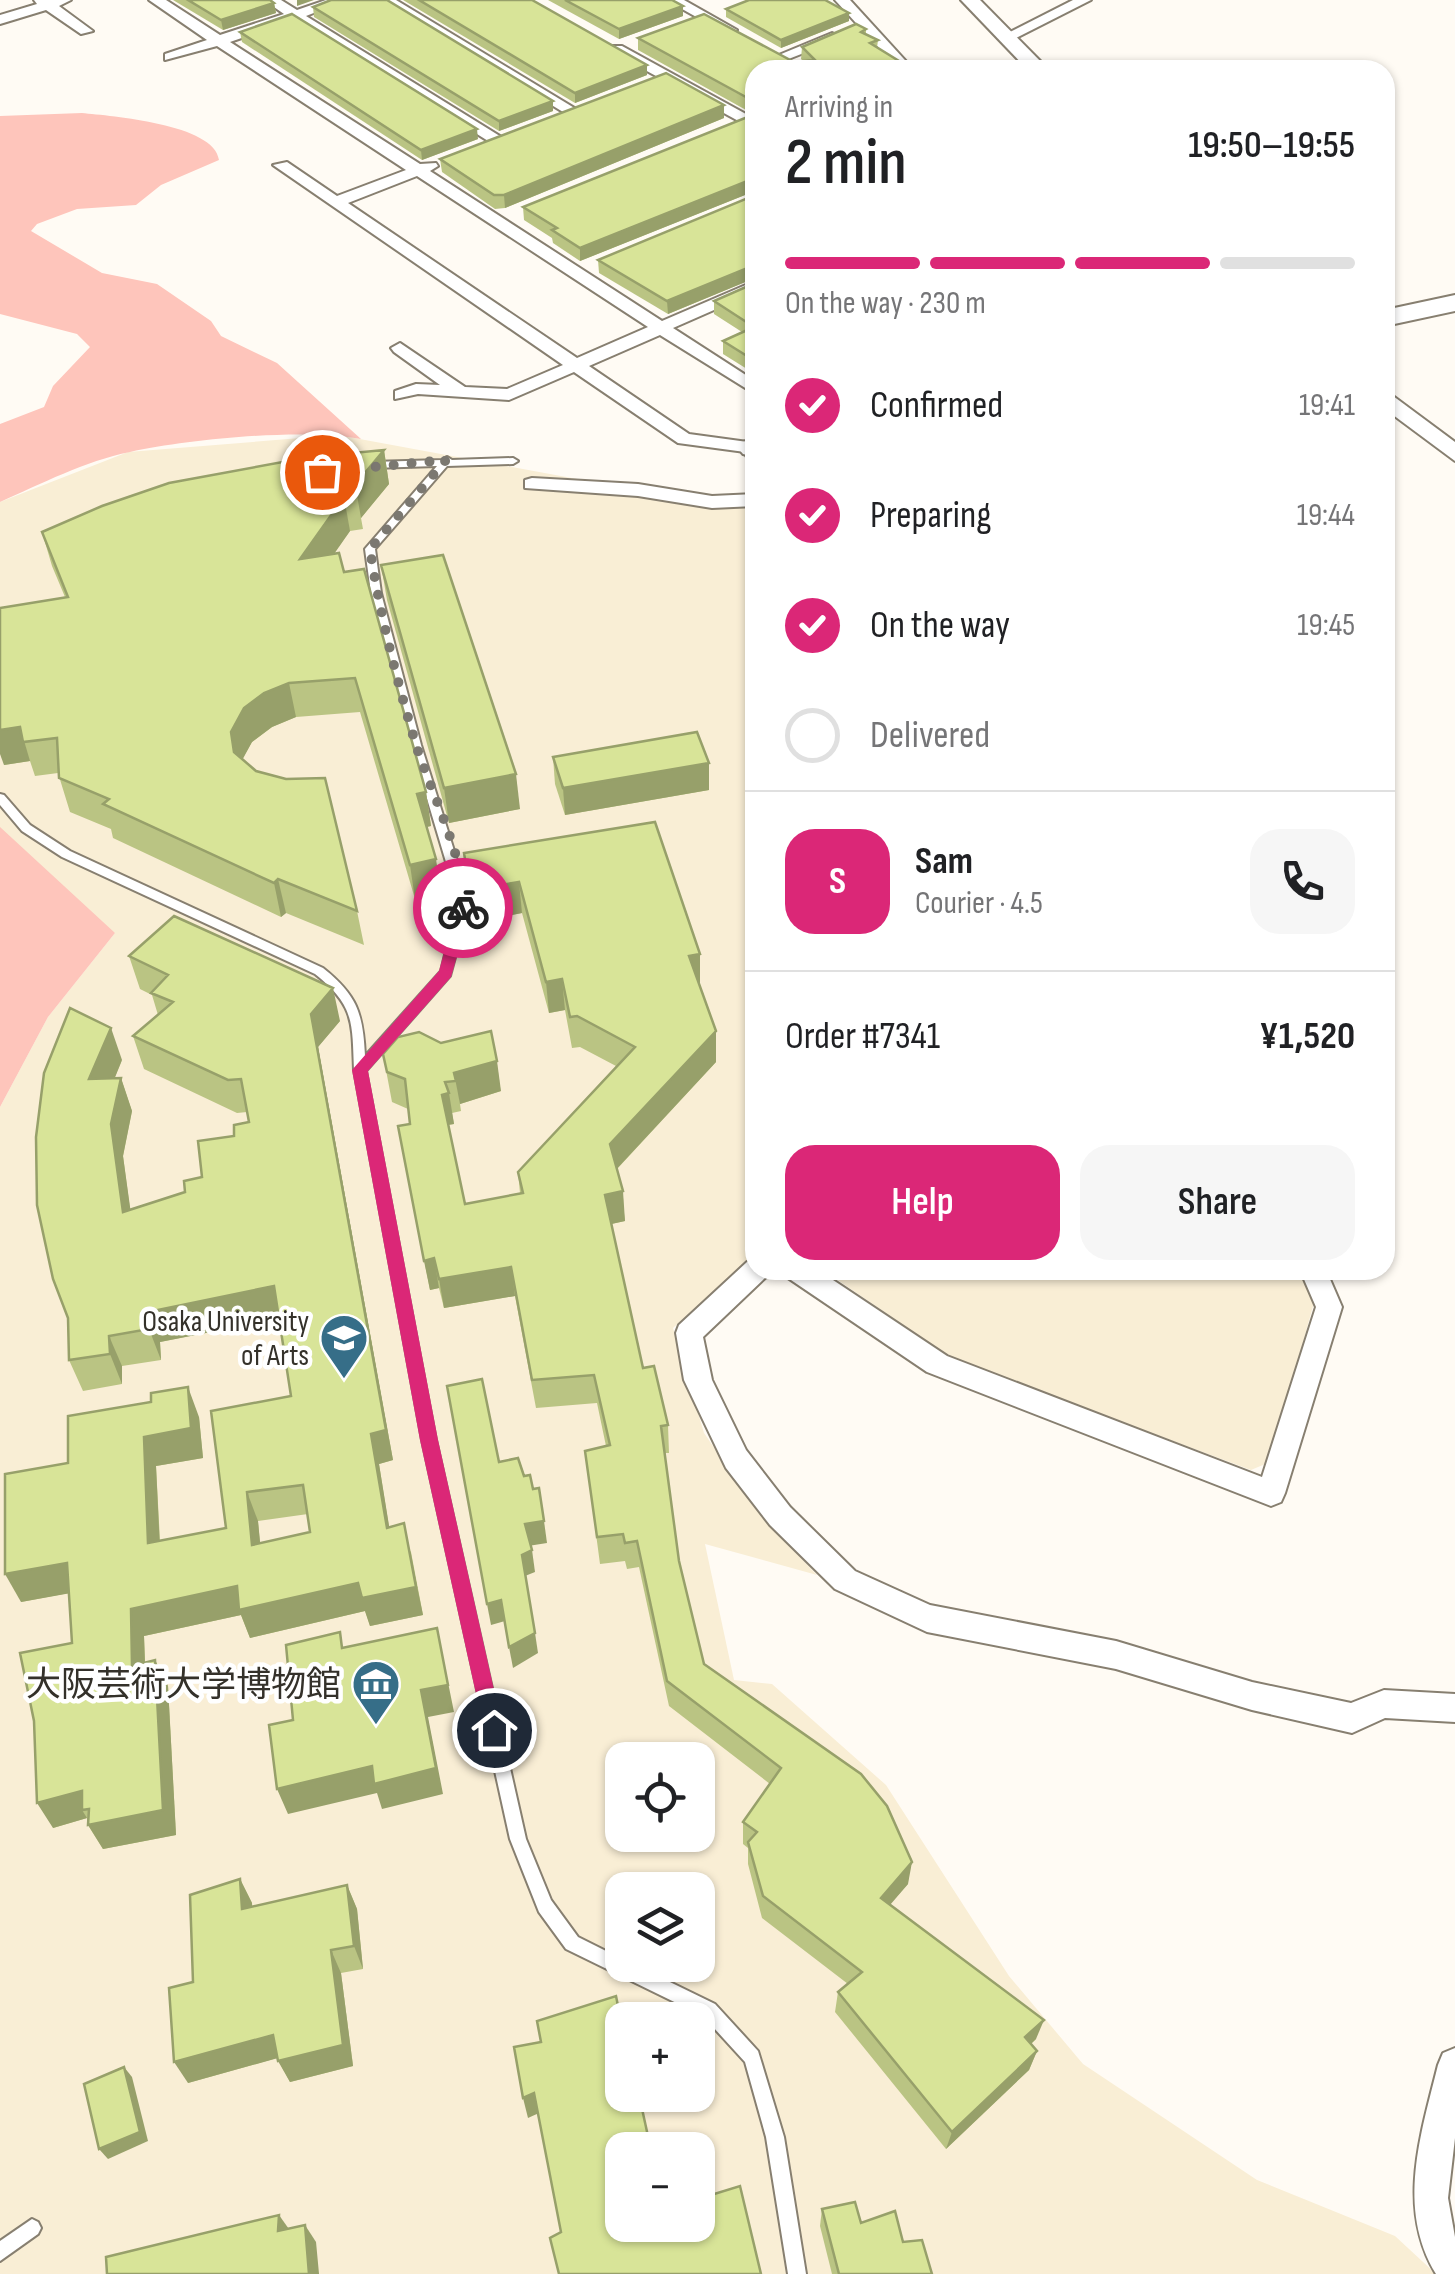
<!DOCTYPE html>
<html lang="en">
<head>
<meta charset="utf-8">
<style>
  :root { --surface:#fff; --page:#f6f6f6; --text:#202124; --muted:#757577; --line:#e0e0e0; --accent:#db2777 }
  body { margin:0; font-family:"Sofia Sans Condensed","Noto Sans JP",sans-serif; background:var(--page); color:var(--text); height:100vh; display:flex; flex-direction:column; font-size:38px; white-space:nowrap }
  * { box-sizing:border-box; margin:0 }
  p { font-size:32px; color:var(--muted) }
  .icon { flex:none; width:55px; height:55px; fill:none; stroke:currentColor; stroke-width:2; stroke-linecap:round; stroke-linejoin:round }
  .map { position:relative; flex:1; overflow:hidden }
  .panel { position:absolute; left:745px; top:60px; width:650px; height:1220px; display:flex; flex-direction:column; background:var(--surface); border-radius:30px; box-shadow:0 2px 8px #0004 }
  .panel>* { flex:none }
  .controls { position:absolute; left:605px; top:1742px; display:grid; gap:20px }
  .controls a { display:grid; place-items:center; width:110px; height:110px; border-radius:20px; background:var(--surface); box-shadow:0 2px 8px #0004; font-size:50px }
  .pin { position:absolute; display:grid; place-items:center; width:85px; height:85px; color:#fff; margin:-42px; border:5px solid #fff; border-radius:50%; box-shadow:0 2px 10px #0007 }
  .courier { position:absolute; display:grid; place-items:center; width:100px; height:100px; margin:-50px; border:8px solid #db2777; border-radius:50%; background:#fff; color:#222; box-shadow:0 2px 12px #0007 }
  .head em { font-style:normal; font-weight:600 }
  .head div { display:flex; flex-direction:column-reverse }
  .head { display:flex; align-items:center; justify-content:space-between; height:170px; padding:0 40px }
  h1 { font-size:65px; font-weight:600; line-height:75px }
  .bar { display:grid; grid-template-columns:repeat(4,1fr); gap:15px 10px; align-content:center; height:120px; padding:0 40px }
  .bar i { height:12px; border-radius:8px; background:var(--line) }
  .bar .current { background:var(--accent) }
  .bar p { grid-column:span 4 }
  .line { display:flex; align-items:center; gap:25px; padding:0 40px; border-top:2px solid var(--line) }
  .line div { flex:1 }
  .round { display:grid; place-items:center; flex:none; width:105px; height:105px; border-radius:30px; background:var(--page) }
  ol { padding:0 40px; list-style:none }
  li { display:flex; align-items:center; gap:30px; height:110px }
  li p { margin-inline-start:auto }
  li .icon { padding:10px; border-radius:50%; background:var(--accent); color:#fff; stroke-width:4 }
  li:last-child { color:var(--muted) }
  li i { width:55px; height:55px; border:5px solid var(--line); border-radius:50% }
  .button { display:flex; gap:20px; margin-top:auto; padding:20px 40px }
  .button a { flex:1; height:115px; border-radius:30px; background:var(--accent); color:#fff; font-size:40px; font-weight:600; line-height:115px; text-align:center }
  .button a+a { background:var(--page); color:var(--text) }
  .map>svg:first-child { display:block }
  .built { fill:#f9eed5; fill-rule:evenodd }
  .green { fill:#fec5bb }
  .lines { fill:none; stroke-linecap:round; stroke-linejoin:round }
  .service-casing { stroke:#877f70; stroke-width:4 }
  .minor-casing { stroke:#877f70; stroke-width:4 }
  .tertiary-casing { stroke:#877f70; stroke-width:4 }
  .primary-casing { stroke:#877f70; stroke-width:4 }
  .service { fill:#fff; fill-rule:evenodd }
  .minor { fill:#fff; fill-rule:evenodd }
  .tertiary { fill:#fff; fill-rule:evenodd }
  .primary { fill:#fff; fill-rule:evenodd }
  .wall { fill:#bac483; fill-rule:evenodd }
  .shaded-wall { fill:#97a06a }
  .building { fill:#d8e498; stroke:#97a06a; stroke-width:2.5; fill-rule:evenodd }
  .route { fill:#db2777 }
  .done { stroke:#7b7871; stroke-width:10; stroke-dasharray:0 18 }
  .labels { text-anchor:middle; stroke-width:9; stroke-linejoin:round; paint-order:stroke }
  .poi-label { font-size:30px; fill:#34312a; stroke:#fff; text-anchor:end }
  .near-poi-label { font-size:35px; fill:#34312a; stroke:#fff; text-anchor:end }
</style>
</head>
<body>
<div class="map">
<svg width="1455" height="2274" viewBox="0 0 1455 2274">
  <rect width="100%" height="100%" fill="#fffbf4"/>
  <g class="built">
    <path d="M338 435 729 507H755V1256L673 1328 704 1433 762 1517 817 1575 705 1544 734 1680 772 1684 886 1785 1009 1976 1083 2064 1257 2180 1395 2236 1436 2274H0V1107L48 1017 115 933 0 917V502L128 452ZM622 1760H698V1835H622ZM622 1890H698V1965H622ZM622 2020H698V2095H622ZM622 2150H698V2225H622Z"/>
    <path d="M823 1270H1302L1315 1299 1270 1462 1251 1470 954 1360Z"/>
  </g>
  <g class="green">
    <path d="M82 113C111 116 215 124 219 160L161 185 136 205 77 209 37 224 31 231 102 273 157 284 211 321 221 336 277 363 361 439C302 428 190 439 130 452 85 461 41 484 0 502V424L44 407 53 386 90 347 77 334 0 314V116Z"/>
    <path d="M0 827 115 933 48 1017 0 1107Z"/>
  </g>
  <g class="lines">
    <g class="service-casing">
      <g id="service">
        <path d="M447 457 452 460 513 458 518 461 513 464 447 466 375 549 381 593 421 745 470 902 450 976 366 1071 436 1440 526 1839 551 1900 578 1937 622 1959V1965H635L715 2004 758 2051 784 2137 806 2274H788L766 2137 745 2062 703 2016 566 1949 539 1912 510 1839 422 1440 354 1070C352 1022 355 1006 315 974L62 857 22 831 0 805V794L4 795 30 825 70 851 323 968C357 995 363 1013 365 1056L441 971 458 902 411 745 371 593 365 549 437 466 371 468 366 465 371 462 442 460Z"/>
        <path d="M32 2219 38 2222 41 2228 38 2234 0 2261V2241Z"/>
      </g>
    </g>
    <g class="minor-casing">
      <g id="minor">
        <path d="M34 0H71L59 6 93 31 81 34 46 10 0 24V15L37 4Z"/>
        <path d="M149 0H166L220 35 284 14 264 0H281L297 10 326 0H347L306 16 503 138V144H493L294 20 230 42 420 164 436 163 438 166 430 171 662 321 755 281V292L673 328 755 381V394L660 335 589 366 689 434 755 443V462L748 460 745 452 678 443 574 372 509 400 418 394 395 399V391L416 384 440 385 394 352 391 348 400 343 465 387 507 389 563 365 273 165 287 162 337 196 406 170 217 46 165 60V54L207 40ZM417 176 648 327 577 358 348 203Z"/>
        <path d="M379 0H396L581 112 568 115Z"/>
        <path d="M666 0H684L737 30 725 33Z"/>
        <path d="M835 0H850L914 70H899Z"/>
        <path d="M1073 0H1091L1012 40 1000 37Z"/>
        <path d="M832 33 839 37 837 40 786 60 774 57Z"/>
        <path d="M612 46H622L755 119V130L612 52Z"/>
        <path d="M532 478 638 484 712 496 755 494V506L712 508 638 496 525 488V480Z"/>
        <path d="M755 1260V1270H769L765 1278 703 1337 712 1380 746 1450 790 1507 855 1571 930 1605 1116 1641 1252 1682 1351 1703 1384 1690 1455 1694V1722L1385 1718 1352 1733 1252 1710 1116 1669 927 1632 835 1589 770 1525 726 1468 684 1380 676 1333 679 1325 747 1262Z"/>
        <path d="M784 1270H818L947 1356 1262 1477 1316 1307 1300 1270H1326L1342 1307 1285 1493 1281 1502 1271 1506 927 1372 788 1278Z"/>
        <path d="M1455 2048V2138L1448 2198 1455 2237V2274H1436C1396 2208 1421 2134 1438 2065L1443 2053Z"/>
      </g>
    </g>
    <g class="tertiary-casing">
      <g id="tertiary">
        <path d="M961 0H980L1049 70H1028Z"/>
        <path d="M1385 390 1455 442V461L1385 409Z"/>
      </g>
    </g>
    <g class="primary-casing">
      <g id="primary">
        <path d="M1455 295V311L1385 326V310Z"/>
        <path d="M755 439V457L743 454 738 448 743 442Z"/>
      </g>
    </g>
    <use href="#service" class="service"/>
    <use href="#minor" class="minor"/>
    <use href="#tertiary" class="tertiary"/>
    <use href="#primary" class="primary"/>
  </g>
  <g class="wall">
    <path d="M173 0H270L274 3 276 13 223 30Z"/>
    <path d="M403 0H532L647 65V75L575 103Z"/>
    <path d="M548 0H672L683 16 619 39Z"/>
    <path d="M313 7 553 111 499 131 314 17Z"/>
    <path d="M726 9 849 21 781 48 726 17Z"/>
    <path d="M866 29V34L878 40 877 48 899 61V70H755V115L638 50V38L794 62 803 61 801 59 802 47Z"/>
    <path d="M240 32 478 139 422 160 242 42Z"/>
    <path d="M724 118 505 208 495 209 442 172 440 159Z"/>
    <path d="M755 118V191L580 261 553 243 552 238 524 220 523 207Z"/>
    <path d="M755 195V278L668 314 599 273 598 260Z"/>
    <path d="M755 283V374L723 354V341L742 332 714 314V301Z"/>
    <path d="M384 450 389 484 361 518 363 529 350 531 334 553 344 572 426 792 431 826 426 827 441 893 415 899 360 712 296 717 272 727 252 742 242 759 357 911 364 945 286 913 281 917 113 838 111 829 70 812 58 773 35 776 30 761 4 765 65 597 52 566 42 532Z"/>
    <path d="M381 565 520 809 449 823 387 600Z"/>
    <path d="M553 757 709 763V790L565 815 555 784Z"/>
    <path d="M464 853 700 954V985L716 1031V1062L617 1169 625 1221 611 1224 643 1368 668 1425 669 1453H664L679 1561 704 1664 908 1884 890 1904 1036 2039 1031 2044 1037 2051 1029 2070 946 2149 835 2012 838 1992 848 1984 762 1918 748 1864V1848L743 1844V1822L770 1784 669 1706 639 1567 627 1569 625 1561 600 1564 585 1451 606 1446 597 1403 536 1408 515 1296 444 1308 439 1288 430 1290 398 1126 410 1124 408 1109 392 1102 383 1054 501 1091 460 1104 461 1111 452 1113 454 1124 448 1125 465 1204 520 1193 518 1172 616 1066 580 1047 572 1048 565 1010 549 1013 522 913 474 922Z"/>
    <path d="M129 956 340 1021 318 1047 393 1460 379 1464 389 1527 411 1552 423 1615 370 1626 365 1611 250 1638 241 1615 144 1636 145 1662 155 1660 168 1686 176 1835 103 1849 88 1825 87 1818 53 1828 72 1643 69 1593 21 1602 68 1463 199 1417 203 1458 156 1466 160 1541 226 1528 291 1396 279 1318 160 1342 161 1360 122 1366V1384L83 1391 69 1360 68 1318 37 1205 122 1060 114 1079 121 1078 132 1111 123 1156 130 1209 185 1192 202 1177 234 1136 249 1122 247 1112 237 1113 144 1069 133 1036 158 1015 152 995 140 989ZM308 1514 310 1532 260 1543 258 1521Z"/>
    <path d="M240 1879 252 1903V1907L347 1885 357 1909 363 1969 341 1973 353 2066 290 2082 277 2058 188 2083 193 1982Z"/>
    <path d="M822 2209 861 2223 903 2242 932 2274H832L820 2226Z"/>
  </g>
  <g class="shaded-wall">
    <path d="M297 0H314L297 6Z"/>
    <path d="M274 3 276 13 223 30 221 20Z"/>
    <path d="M683 6V16L619 39V29Z"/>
    <path d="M849 13V21L781 48V40Z"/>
    <path d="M647 65V75L575 103V93Z"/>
    <path d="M553 101V111L499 131V121Z"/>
    <path d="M724 105V118L505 208 504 195Z"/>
    <path d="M477 129 478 139 422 160 421 150Z"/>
    <path d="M755 178V191L580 261V248Z"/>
    <path d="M755 265V278L668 314 667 301Z"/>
    <path d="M384 450 389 484 361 518 357 495 354 486Z"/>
    <path d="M344 497 350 531 307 593 300 559Z"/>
    <path d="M289 683 296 717 272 727 252 742 239 766 234 752 231 732 244 708 264 693Z"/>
    <path d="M20 727 30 761 4 765 0 754V730Z"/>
    <path d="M709 763V790L565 815 563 788Z"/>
    <path d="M516 774 520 809 449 823 444 788Z"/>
    <path d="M426 792 431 826 422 828 417 794Z"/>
    <path d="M436 859 441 893 415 899 410 865Z"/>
    <path d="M278 879 286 913 281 917 274 883Z"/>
    <path d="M519 882 522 913 474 922 470 890Z"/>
    <path d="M700 954V985L689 956Z"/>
    <path d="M562 979 565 1010 549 1013 546 982Z"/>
    <path d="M333 988 340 1021 318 1047 393 1460 379 1464 394 1556 387 1528 371 1434 311 1014Z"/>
    <path d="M111 1028 122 1060 101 1112 89 1079Z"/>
    <path d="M716 1031V1062L612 1174 610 1144Z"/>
    <path d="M497 1061 501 1091 460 1104 454 1073Z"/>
    <path d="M121 1078 132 1111 123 1156 135 1243 123 1212 111 1124Z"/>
    <path d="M449 1093 454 1124 447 1125 442 1095Z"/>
    <path d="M623 1191 625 1221 607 1225 605 1195Z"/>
    <path d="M434 1258 439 1288 430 1290 424 1261Z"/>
    <path d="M511 1267 515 1296 444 1308 439 1279Z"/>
    <path d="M274 1286 283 1318 160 1342 161 1360 149 1329 148 1312Z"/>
    <path d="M109 1336 122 1366V1384L110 1354Z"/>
    <path d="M188 1387 199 1417 203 1458 156 1466 161 1571 148 1543 144 1437Z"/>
    <path d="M247 1492 258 1521 263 1573 252 1545Z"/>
    <path d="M544 1521 547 1543 528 1546 525 1524Z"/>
    <path d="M404 1523 423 1615 370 1626 365 1611 250 1638 241 1615 144 1636 146 1692 132 1666 131 1609Z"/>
    <path d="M532 1550 535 1572 525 1576 522 1555Z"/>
    <path d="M67 1563 82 1591 21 1602 5 1574Z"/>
    <path d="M501 1600 505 1621 491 1625 487 1604Z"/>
    <path d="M437 1628 454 1712 428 1717 443 1794 382 1809 377 1793 288 1814 277 1789Z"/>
    <path d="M535 1633 538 1653 513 1668 509 1647Z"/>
    <path d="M155 1660 168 1686 176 1835 103 1849 88 1825Z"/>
    <path d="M82 1791 89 1809 82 1810 87 1818 53 1828 37 1803Z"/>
    <path d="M912 1862 908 1884 878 1919 881 1898Z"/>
    <path d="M240 1879 252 1903 254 1933 242 1909Z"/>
    <path d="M347 1885 357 1909 363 1969 354 1946Z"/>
    <path d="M331 1950 341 1973 353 2066 290 2082 278 2061Z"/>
    <path d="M1044 2020 1036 2039 1018 2056 1025 2037Z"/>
    <path d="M273 2035 285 2056 188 2083 174 2062Z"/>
    <path d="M1037 2051 1029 2070 946 2149 952 2132Z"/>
    <path d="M124 2067 132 2077 148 2141 108 2159 99 2149Z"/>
    <path d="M534 2093 539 2113 528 2118 523 2098Z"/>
    <path d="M279 2215 291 2232 278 2231Z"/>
    <path d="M305 2225 316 2242 319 2274H309Z"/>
  </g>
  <g class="building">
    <path d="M188 0H270L274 3 221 20Z"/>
    <path d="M331 0H387L553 101 499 121 313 7Z"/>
    <path d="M419 0H532L647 65 575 93Z"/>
    <path d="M565 0H672L683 6 619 29Z"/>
    <path d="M749 0H825L849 13 781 40 726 9Z"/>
    <path d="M292 14 477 129 421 150 240 32Z"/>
    <path d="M704 14 794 62 815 60 802 47 856 24 866 29 861 32 878 40 870 43 899 61 889 65 899 70H755V102L638 38Z"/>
    <path d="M666 73 724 105 504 195H494L440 159Z"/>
    <path d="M745 118H755V178L580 248 552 230 557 228 523 207Z"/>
    <path d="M755 195V265L667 301 598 260Z"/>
    <path d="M755 283V361L723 341 754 327 714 301Z"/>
    <path d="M384 450 354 486 357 495 344 497 300 559 339 553 344 572 364 569 426 792 417 794 436 859 410 865 355 678 289 683 264 693 244 708 231 732 234 752 256 771 286 779 325 778 357 911 278 879 274 883 103 804 109 799 59 778 57 738 23 742 20 727 0 730V608L68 597 42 532 102 506 169 483 310 457Z"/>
    <path d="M443 555 516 774 444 788 381 565Z"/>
    <path d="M697 732 709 763 563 788 553 757Z"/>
    <path d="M655 822 700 954 689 956 716 1031 610 1144 623 1191 605 1195 643 1368 654 1366 668 1425 661 1426 679 1561 704 1664 861 1774 887 1806 912 1862 881 1898 1044 2020 1025 2037 1037 2051 952 2132 838 1992 862 1972 763 1896 748 1842 757 1832 743 1822 781 1768 667 1681 637 1541 625 1543 623 1534 597 1537 585 1451 610 1445 594 1375 532 1380 511 1267 439 1279 434 1258 424 1261 398 1126 410 1124 405 1079 387 1072 383 1054 398 1037 419 1032 441 1043 491 1031 497 1061 454 1073 456 1081 445 1082 449 1093 442 1095 465 1204 523 1193 518 1172 635 1047 577 1016 570 1017 562 979 546 982 519 882 470 890 464 853Z"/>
    <path d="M174 916 333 988 311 1014 386 1430 371 1434 387 1528 404 1523 416 1587 362 1598 358 1583 239 1610 237 1586 131 1609 132 1666 155 1660 163 1810 88 1825 89 1809 82 1810V1791L37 1803 34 1721 20 1653 72 1643 67 1563 5 1574V1474L68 1463V1416L151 1402V1393L188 1387 191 1428 144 1437 148 1543 226 1528 211 1411 291 1396 274 1286 148 1312 149 1329 109 1336 110 1354 69 1360 68 1318 53 1279 37 1205 36 1137 44 1073 70 1008 111 1028 89 1079 121 1078 111 1124 123 1212 185 1192 184 1181 202 1177 198 1141 234 1136V1125L249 1122 241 1079 228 1080 133 1036 173 1002 151 993 168 975 129 956ZM303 1485 310 1532 252 1545 247 1492Z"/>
    <path d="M482 1379 499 1462 518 1458 524 1476 530 1475 533 1489 539 1488 544 1521 525 1524 532 1550 522 1555 535 1633 509 1647 501 1600 487 1604 447 1386Z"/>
    <path d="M437 1628 448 1685 421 1690 436 1768 374 1784 372 1766 277 1789 269 1725 293 1720 286 1645 340 1632 342 1648Z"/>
    <path d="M240 1879 242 1909 347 1885 354 1946 331 1950 343 2045 278 2061 273 2035 174 2062 169 1988 193 1982 190 1895Z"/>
    <path d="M616 1996 622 2026V2095H639L651 2150H622V2225H698V2199L740 2186 761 2274H559L550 2238 561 2232 534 2093 523 2098 514 2047 541 2042 537 2021Z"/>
    <path d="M124 2067 140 2132 99 2149 84 2084Z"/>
    <path d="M855 2202 861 2223 895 2211 903 2242 922 2240 932 2274H839L822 2209Z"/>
    <path d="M279 2215 278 2231 305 2225 309 2274H107L106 2257Z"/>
  </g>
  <path class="route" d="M463 903 471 908 451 977 368 1071 438 1440 503 1730 494 1740 484 1730 420 1440 352 1070 439 971 456 908Z"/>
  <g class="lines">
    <path class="done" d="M322 472 446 460 370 549C380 615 397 681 416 745 430 790 467 862 463 908"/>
  </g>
  <defs>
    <g id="university-pin" transform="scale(2.5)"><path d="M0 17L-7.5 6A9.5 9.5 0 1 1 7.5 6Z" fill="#366e88" stroke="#fff"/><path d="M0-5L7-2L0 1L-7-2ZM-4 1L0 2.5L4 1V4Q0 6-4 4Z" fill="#fff"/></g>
    <g id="museum-pin" transform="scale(2.5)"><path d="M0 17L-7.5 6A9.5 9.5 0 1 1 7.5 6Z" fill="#366e88" stroke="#fff"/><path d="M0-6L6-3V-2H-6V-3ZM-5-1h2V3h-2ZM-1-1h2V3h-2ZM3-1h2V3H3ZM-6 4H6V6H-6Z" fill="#fff"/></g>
  </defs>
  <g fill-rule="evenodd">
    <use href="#university-pin" x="344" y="1338"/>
    <use href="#museum-pin" x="376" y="1684"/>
  </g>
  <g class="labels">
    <g class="poi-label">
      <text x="309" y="1331">Osaka University<tspan x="309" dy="34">of Arts</tspan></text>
    </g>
    <g class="near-poi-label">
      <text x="341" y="1696">大阪芸術大学博物館</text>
    </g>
  </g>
</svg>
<div class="controls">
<a><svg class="icon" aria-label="locate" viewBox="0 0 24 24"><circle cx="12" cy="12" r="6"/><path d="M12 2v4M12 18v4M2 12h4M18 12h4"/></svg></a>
<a><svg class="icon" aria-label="layers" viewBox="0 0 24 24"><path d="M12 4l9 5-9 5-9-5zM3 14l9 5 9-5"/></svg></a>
<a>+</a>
<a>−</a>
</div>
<div class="pin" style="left:322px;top:472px;background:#ea580c"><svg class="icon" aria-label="bag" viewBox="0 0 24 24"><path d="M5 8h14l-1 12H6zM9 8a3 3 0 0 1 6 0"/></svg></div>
<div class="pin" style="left:494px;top:1730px;background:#1f2937"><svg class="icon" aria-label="home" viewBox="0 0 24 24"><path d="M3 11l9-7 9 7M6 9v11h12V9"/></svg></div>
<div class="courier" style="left:463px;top:908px"><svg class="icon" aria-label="bike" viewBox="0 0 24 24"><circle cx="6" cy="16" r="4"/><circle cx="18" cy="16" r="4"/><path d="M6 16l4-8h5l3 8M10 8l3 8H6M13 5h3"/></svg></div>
<section class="panel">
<div class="head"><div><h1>2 min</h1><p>Arriving in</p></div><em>19:50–19:55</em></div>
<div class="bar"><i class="current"></i><i class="current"></i><i class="current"></i><i></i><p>On the way · 230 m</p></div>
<ol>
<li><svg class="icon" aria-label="check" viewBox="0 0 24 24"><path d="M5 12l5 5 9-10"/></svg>Confirmed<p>19:41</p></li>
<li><svg class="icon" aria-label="check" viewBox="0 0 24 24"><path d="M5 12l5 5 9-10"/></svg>Preparing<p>19:44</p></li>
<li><svg class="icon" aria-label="check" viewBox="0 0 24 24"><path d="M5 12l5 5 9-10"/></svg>On the way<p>19:45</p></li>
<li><i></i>Delivered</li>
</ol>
<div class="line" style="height:180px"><b class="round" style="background:var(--accent);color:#fff">S</b><div><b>Sam</b><p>Courier · 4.5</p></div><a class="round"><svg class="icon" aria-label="phone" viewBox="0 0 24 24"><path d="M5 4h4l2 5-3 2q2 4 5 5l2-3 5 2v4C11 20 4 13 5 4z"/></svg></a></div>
<div class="line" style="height:130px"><div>Order #7341</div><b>¥1,520</b></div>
<div class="button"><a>Help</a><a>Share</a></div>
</section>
</div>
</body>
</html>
